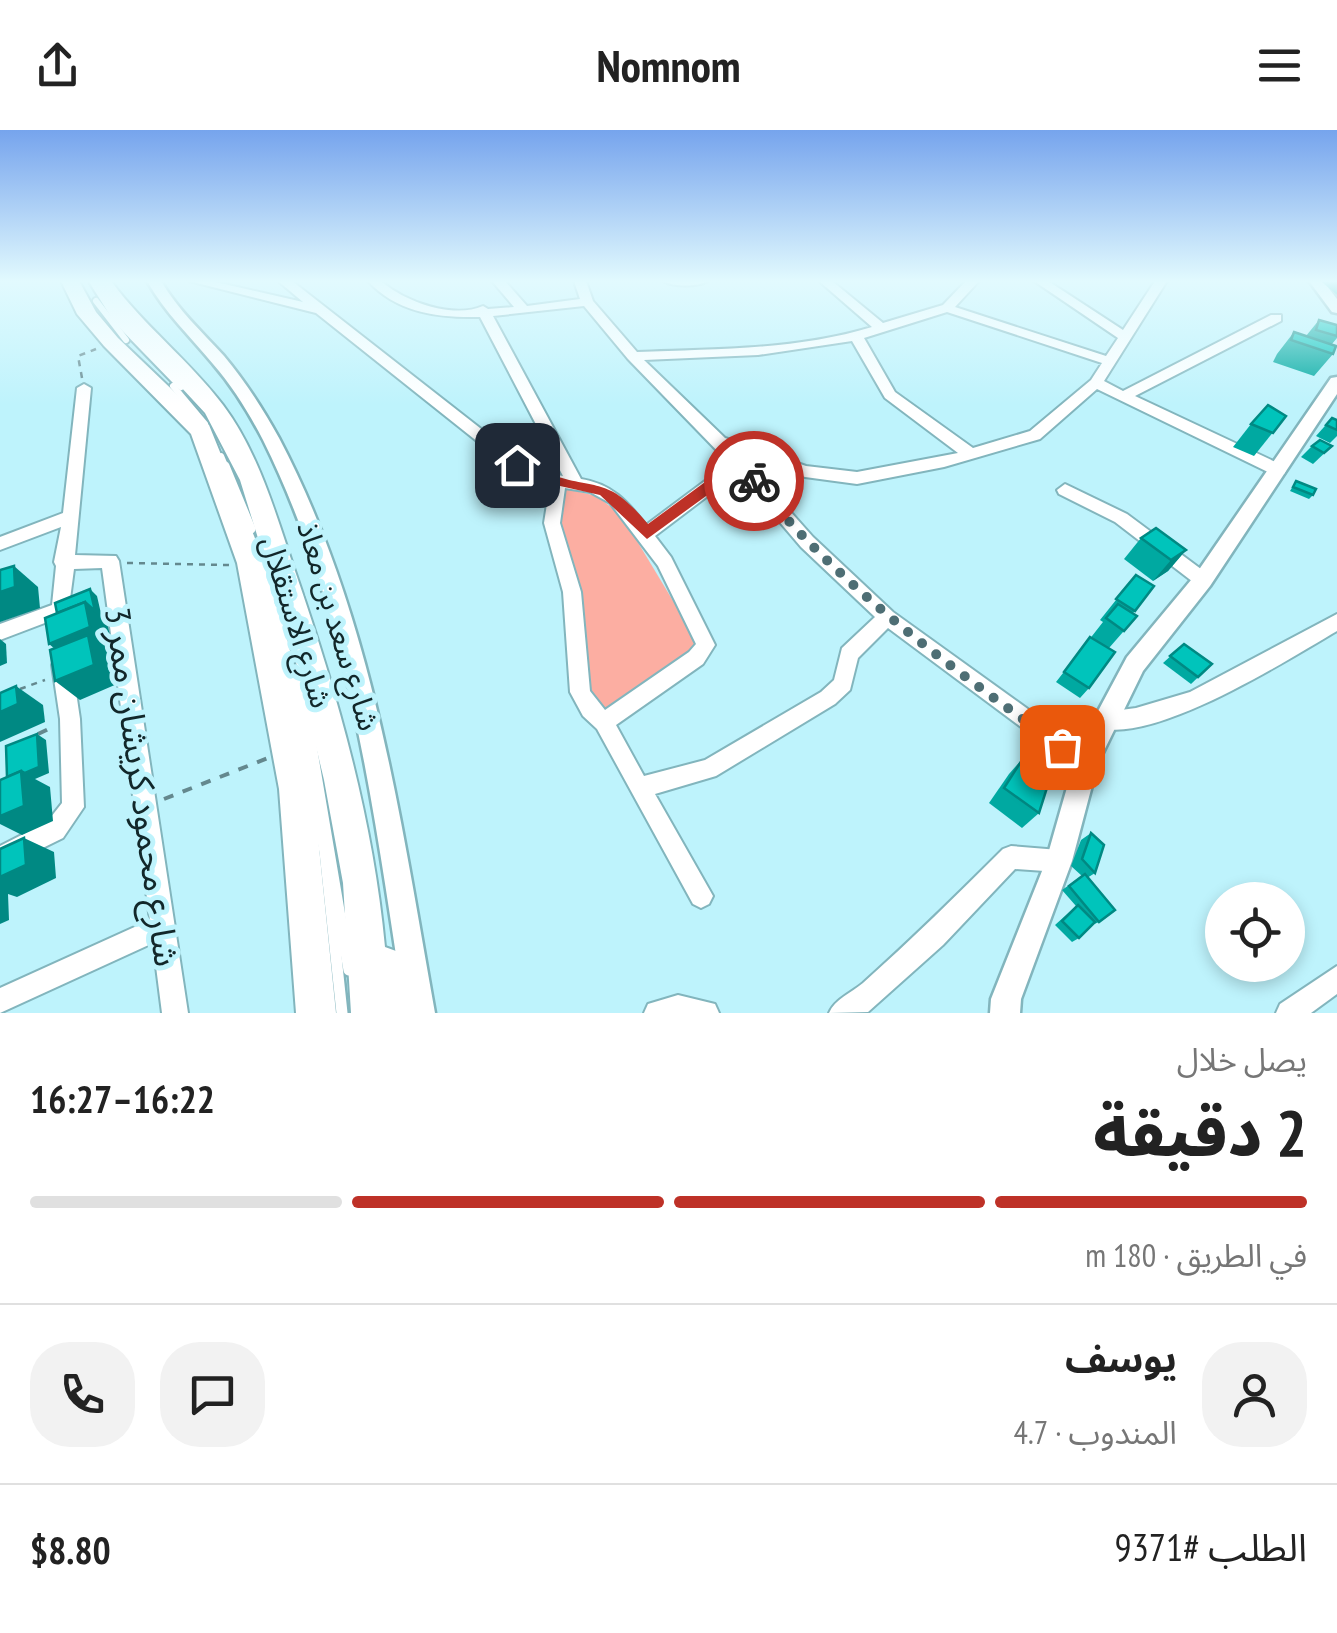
<!DOCTYPE html>
<html lang="ar">
<head>
<meta charset="utf-8">
<style>
  :root { --surface:#fff; --page:#f2f2f2; --text:#222; --muted:#767676; --line:#e0e0e0; --accent:#be3127 }
  body { margin:0; font-family:"PT Sans Narrow","Noto Sans Arabic",sans-serif; background:var(--page); color:var(--text); direction:rtl; height:100vh; display:flex; flex-direction:column; font-size:38px; white-space:nowrap }
  * { box-sizing:border-box; margin:0 }
  p { font-size:32px; color:var(--muted) }
  .icon { flex:none; width:55px; height:55px; fill:none; stroke:currentColor; stroke-width:2; stroke-linecap:round; stroke-linejoin:round }
  .map { position:relative; height:883px; overflow:hidden; direction:ltr }
  .panel { display:flex; flex-direction:column; background:var(--surface); flex:1 }
  .panel>* { flex:none }
  .tools { position:absolute; left:1205px; top:752px; display:grid; gap:20px }
  .tools a { display:grid; place-items:center; width:100px; height:100px; border-radius:50%; background:var(--surface); box-shadow:0 5px 15px #0003; font-size:50px }
  .pin { position:absolute; display:grid; place-items:center; width:85px; height:85px; color:#fff; margin:-42px; border-radius:20px; box-shadow:0 5px 15px #0006 }
  .courier { position:absolute; display:grid; place-items:center; width:100px; height:100px; margin:-50px; border:8px solid #be3127; border-radius:50%; background:#fff; color:#222; box-shadow:0 2px 12px #0007 }
  .overview em { font-style:normal; font-weight:800 }
  .overview div { display:flex; flex-direction:column-reverse }
  .overview { display:flex; align-items:center; justify-content:space-between; height:170px; padding:0 30px }
  h1 { font-size:65px; font-weight:800; line-height:75px }
  .bar { display:grid; grid-template-columns:repeat(4,1fr); gap:15px 10px; align-content:center; height:120px; padding:0 30px }
  .bar i { height:12px; border-radius:8px; background:var(--line) }
  .bar .on { background:var(--accent) }
  .bar p { grid-column:span 4 }
  .line { display:flex; align-items:center; gap:25px; padding:0 30px; border-top:2px solid var(--line) }
  .line div { flex:1 }
  .round { display:grid; place-items:center; flex:none; width:105px; height:105px; border-radius:40px; background:var(--page) }
  header { display:flex; justify-content:space-between; align-items:center; height:130px; padding:0 30px; background:var(--surface); font-size:45px; font-weight:800 }
  .map>svg:first-child { display:block }
  .green { fill:#fcaea2 }
  .lines { fill:none; stroke-linecap:round; stroke-linejoin:round }
  .service-far2-casing { stroke:#82b5bd; stroke-width:10 }
  .service-far1-casing { stroke:#82b5bd; stroke-width:14 }
  .service-casing { stroke:#82b5bd; stroke-width:16 }
  .minor-casing { stroke:#82b5bd; stroke-width:4 }
  .tertiary-casing { stroke:#82b5bd; stroke-width:5 }
  .trunk-casing { stroke:#82b5bd; stroke-width:4 }
  .path-far1 { stroke:#64888e; stroke-width:2.5; stroke-dasharray:6 6; stroke-linecap:butt }
  .path { stroke:#64888e; stroke-width:4; stroke-dasharray:10 10; stroke-linecap:butt }
  .service-far2 { stroke:#fff; stroke-width:6 }
  .service-far1 { stroke:#fff; stroke-width:9 }
  .service { stroke:#fff; stroke-width:11 }
  .minor { fill:#fff; fill-rule:evenodd }
  .tertiary { fill:#fff; fill-rule:evenodd }
  .trunk { fill:#fff; fill-rule:evenodd }
  .wall { fill:#00a9a1 }
  .shaded-wall { fill:#008983 }
  .building { fill:#00c4bb; stroke:#008983; stroke-width:2.5 }
  .route { fill:#be3127 }
  .done { stroke:#4e6e74; stroke-width:10; stroke-dasharray:0 18 }
  .labels { text-anchor:middle; stroke-width:10; stroke-linejoin:round; paint-order:stroke }
  .street-label { font-size:30px; fill:#12272a; stroke:#bef3fc }
  .near-street-label { font-size:35px; fill:#12272a; stroke:#bef3fc }
</style>
</head>
<body>
<header><svg class="icon" aria-label="menu" viewBox="0 0 24 24"><path d="M4 6h16M4 12h16M4 18h16"/></svg>Nomnom<svg class="icon" aria-label="share" viewBox="0 0 24 24"><path d="M12 15V3M7 8l5-5 5 5M5 13v7h14v-7"/></svg></header>
<div class="map">
<svg width="1337" height="883" viewBox="0 0 1337 883">
  <rect width="100%" height="100%" fill="#bef3fc"/>
  <path class="green" d="M561 358 597 366 622 386 699 514 695 524 605 583 583 545 556 369Z"/>
  <g class="lines">
    <g class="service-far2-casing">
      <g id="service-far2">
        <path d="M92 151 117 191 181 257"/>
        <path d="M96 171 126 210"/>
        <path d="M173 256 205 294"/>
        <path d="M221 326 226 338"/>
      </g>
    </g>
    <g class="service-far1-casing">
      <g id="service-far1">
        <path d="M225 336 251 399"/>
        <path d="M270 457 299 577"/>
        <path d="M298 540 304 577"/>
      </g>
    </g>
    <g class="service-casing">
      <g id="service">
        <path d="M299 574 325 722 342 883"/>
        <path d="M304 574 349 840"/>
      </g>
    </g>
    <g class="minor-casing">
      <g id="minor">
        <path d="M189 151H211L303 172 278 151H292L522 331 546 343 563 346 480 187C439 188 397 183 368 151H381C405 172 453 189 483 176L488 179 514 177 492 151H505L527 176 580 169 574 151H586L593 171 637 222C714 219 797 220 872 197L819 151H832L883 193 943 175 966 151H979L955 177 1106 226 1118 208 1034 151H1048L1123 200 1155 151H1167L1104 251 1123 261 1271 185H1281V191L1135 266 1284 336 1286 340 1284 344H1272L1097 259 1040 309 944 337 857 354 805 347 739 324 813 407 893 482 1093 626 1097 633 1093 640 1086 643 1079 640 888 498 858 528 850 560 835 574 716 646 655 664 713 766 709 774 701 778 693 774 597 599 583 586 570 562 563 462 544 393 550 355 512 339 316 183ZM584 176 628 229 729 333 646 395C627 371 612 354 581 349L493 186ZM947 182 1102 233 1091 250 1030 301 973 318 895 262 864 208ZM852 211 885 268 958 323 857 342 806 336 725 308 644 230 758 225ZM738 343 801 417 875 487 842 518 834 550 821 562 705 630 644 646 616 595 703 534 715 515 671 427 655 406ZM565 358 590 362 610 373 658 436 696 514 689 522 605 580 590 561 581 462 560 393Z"/>
        <path d="M663 151H708C698 157 673 157 663 151Z"/>
        <path d="M84 254 91 258 75 425 116 426 119 431 188 883H162L153 813 0 883V858L150 790 102 438 74 439 66 499 59 502 52 499 50 491 0 510V494L52 475 56 436 54 432 61 397 0 420V407L63 383 77 258Z"/>
        <path d="M1065 354 1127 384 1209 445 1212 450 1209 455H1197L1115 392 1059 364 1057 360Z"/>
        <path d="M1337 484V501C1289 529 1152 616 1098 597L1095 590 1098 583 1136 578 1190 562Z"/>
        <path d="M62 527 69 529 72 535 80 589 84 677 63 708 0 739V716L47 692 62 673 60 589 52 535 55 529Z"/>
        <path d="M1011 716 1059 720 1067 723 1070 731 1067 739 1059 742 1015 739 943 815 868 882 829 883C835 869 851 863 863 853 911 810 957 765 1003 719Z"/>
        <path d="M1337 836V864L1311 883H1276L1280 874Z"/>
        <path d="M678 865 715 874 719 883H644L648 874Z"/>
      </g>
    </g>
    <g class="tertiary-casing">
      <g id="tertiary">
        <path d="M147 151H161C178 180 202 202 224 226 245 251 263 279 279 308 373 487 400 687 435 883H405C374 687 352 490 263 310 249 283 233 257 213 234 190 206 165 183 147 151Z"/>
        <path d="M1309 151H1323L1337 169V183L1332 182Z"/>
        <path d="M1337 247V264L1210 456 1143 541 1098 633 1072 731 1021 869 1020 883H990L991 869 1046 731 1074 633 1097 583 1127 527 1196 444 1331 248Z"/>
      </g>
    </g>
    <g class="trunk-casing">
      <g id="trunk">
        <path d="M61 151H79L96 182 118 208 209 295 265 433 313 659 336 883H296L279 659 237 433 191 304 104 216 77 184Z"/>
        <path d="M92 151H111C144 196 189 230 223 275 259 323 276 385 295 441 337 563 373 688 385 817L396 821 411 883H351L343 753 324 650 295 528 240 350 205 283 119 190Z"/>
      </g>
    </g>
    <g class="path-far1">
      <path d="M82 248 78 226 96 219"/>
      <path d="M127 433 229 435"/>
      <path d="M20 559 45 550"/>
    </g>
    <g class="path">
      <path d="M38 604 53 597"/>
      <path d="M164 669 268 628"/>
    </g>
    <use href="#service-far2" class="service-far2"/>
    <use href="#service-far1" class="service-far1"/>
    <use href="#service" class="service"/>
    <use href="#minor" class="minor"/>
    <use href="#tertiary" class="tertiary"/>
    <use href="#trunk" class="trunk"/>
  </g>
  <g class="wall">
    <path d="M1321 151H1337V165Z"/>
    <path d="M1319 190 1337 195V208L1332 214 1333 224 1314 246 1273 232 1277 224 1294 202 1306 206Z"/>
    <path d="M1286 286 1254 326 1233 317 1251 294Z"/>
    <path d="M1332 288 1337 290V306L1330 313 1316 306Z"/>
    <path d="M1312 316H1332L1313 334 1301 327Z"/>
    <path d="M1296 351 1313 365 1309 369 1290 361Z"/>
    <path d="M1141 408 1186 420 1168 441 1153 451 1124 429Z"/>
    <path d="M1136 445 1154 456 1133 483 1137 486 1109 518 1089 558 1080 568 1056 552 1103 492 1100 490Z"/>
    <path d="M1184 514 1212 534 1191 554 1163 533Z"/>
    <path d="M1024 627 1039 683 1022 698 989 673 1009 644Z"/>
    <path d="M1091 703 1095 743 1087 748 1099 792 1092 795 1079 808 1072 812 1055 795 1076 776 1062 760 1082 746 1071 736 1081 710Z"/>
  </g>
  <g class="shaded-wall">
    <path d="M1186 420 1168 441 1153 451 1171 430Z"/>
    <path d="M14 436 38 457 40 478 0 492V462Z"/>
    <path d="M90 459 97 466 102 488 107 493 113 517 106 520 111 525 117 554 80 570 55 551 73 534 49 514 85 472Z"/>
    <path d="M0 509 6 514 7 533 0 536Z"/>
    <path d="M16 556 43 575 45 592 0 612V582Z"/>
    <path d="M37 604 46 610 49 643 35 649 50 657 53 691 22 705 0 694V686Z"/>
    <path d="M24 708 54 722 56 748 17 767 8 764 9 790 0 794V740Z"/>
  </g>
  <g class="building">
    <path d="M1319 190 1337 195V206L1316 200Z"/>
    <path d="M1294 202 1336 216 1333 224 1291 210Z"/>
    <path d="M1268 275 1286 286 1273 303 1251 294Z"/>
    <path d="M1332 288 1337 290V300L1326 295Z"/>
    <path d="M1320 310 1332 316 1324 323 1312 316Z"/>
    <path d="M1296 351 1316 359 1313 365 1293 357Z"/>
    <path d="M1156 398 1186 420 1171 430 1141 408Z"/>
    <path d="M14 436 15 457 0 462V440Z"/>
    <path d="M1136 445 1154 456 1135 481 1116 469Z"/>
    <path d="M90 459 95 481 85 472 57 483 55 473Z"/>
    <path d="M85 472 90 497 49 514 45 488Z"/>
    <path d="M1118 474 1137 486 1124 501 1106 488Z"/>
    <path d="M88 505 94 535 55 551 50 520Z"/>
    <path d="M1090 507 1115 522 1089 558 1064 542Z"/>
    <path d="M1184 514 1212 534 1198 547 1170 526Z"/>
    <path d="M16 556 18 574 0 582V563Z"/>
    <path d="M37 604 39 637 25 643 21 641 7 647 6 616Z"/>
    <path d="M1024 627 1051 645 1039 683 1004 658Z"/>
    <path d="M21 641 24 676 0 686V650Z"/>
    <path d="M1091 703 1104 715 1095 743 1082 729Z"/>
    <path d="M24 708 26 735 0 747V719Z"/>
    <path d="M1085 744 1115 780 1099 792 1069 756Z"/>
    <path d="M1078 775 1095 792 1079 808 1062 791Z"/>
  </g>
  <linearGradient id="sky" x2="0" y2="1"><stop stop-color="#76a4ed"/><stop offset="0.55" stop-color="#e2fafe"/><stop offset="1" stop-color="#e2fafe" stop-opacity="0"/></linearGradient>
  <rect width="1337" height="275" fill="url(#sky)"/>
  <path class="route" d="M517 330C527 333 536 339 546 343 599 362 606 344 648 394L735 330H745L761 351 749 355 739 342 647 409 600 365 538 351 512 339V331Z"/>
  <g class="lines">
    <path class="done" d="M754 351C841 458 951 538 1062 617"/>
  </g>
  <g class="labels">
    <g class="street-label">
      <text transform="translate(296 492) rotate(73)" y="10">شارع الاستقلال</text>
      <text transform="translate(338 496) rotate(73)" y="10">شارع سعد بن معاذ</text>
    </g>
    <g class="near-street-label">
      <text transform="translate(142 657) rotate(82)" y="12">شارع محمود كريشان ممر 3</text>
    </g>
  </g>
</svg>
<div class="tools">
<a><svg class="icon" aria-label="locate" viewBox="0 0 24 24"><circle cx="12" cy="12" r="6"/><path d="M12 2v4M12 18v4M2 12h4M18 12h4"/></svg></a>
</div>
<div class="pin" style="left:1062px;top:617px;background:#ea580c"><svg class="icon" aria-label="bag" viewBox="0 0 24 24"><path d="M5 8h14l-1 12H6zM9 8a3 3 0 0 1 6 0"/></svg></div>
<div class="pin" style="left:517px;top:335px;background:#1f2937"><svg class="icon" aria-label="home" viewBox="0 0 24 24"><path d="M3 11l9-7 9 7M6 9v11h12V9"/></svg></div>
<div class="courier" style="left:754px;top:351px"><svg class="icon" aria-label="bike" viewBox="0 0 24 24"><circle cx="6" cy="16" r="4"/><circle cx="18" cy="16" r="4"/><path d="M6 16l4-8h5l3 8M10 8l3 8H6M13 5h3"/></svg></div>
</div>
<section class="panel">
<div class="overview"><div><h1>2 دقيقة</h1><p>يصل خلال</p></div><em>16:22–16:27</em></div>
<div class="bar"><i class="on"></i><i class="on"></i><i class="on"></i><i></i><p>في الطريق · 180 m</p></div>
<div class="line" style="height:180px"><a class="round"><svg class="icon" aria-label="person" viewBox="0 0 24 24"><circle cx="12" cy="8" r="4"/><path d="M4 21q1-7 8-7t8 7"/></svg></a><div><b>يوسف</b><p>المندوب · 4.7</p></div><a class="round"><svg class="icon" aria-label="chat" viewBox="0 0 24 24"><path d="M4 5h16v11H9l-5 4z"/></svg></a><a class="round"><svg class="icon" aria-label="phone" viewBox="0 0 24 24"><path d="M5 4h4l2 5-3 2q2 4 5 5l2-3 5 2v4C11 20 4 13 5 4z"/></svg></a></div>
<div class="line" style="height:130px"><div>الطلب #9371</div><b>$8.80</b></div>
</section>
</body>
</html>
